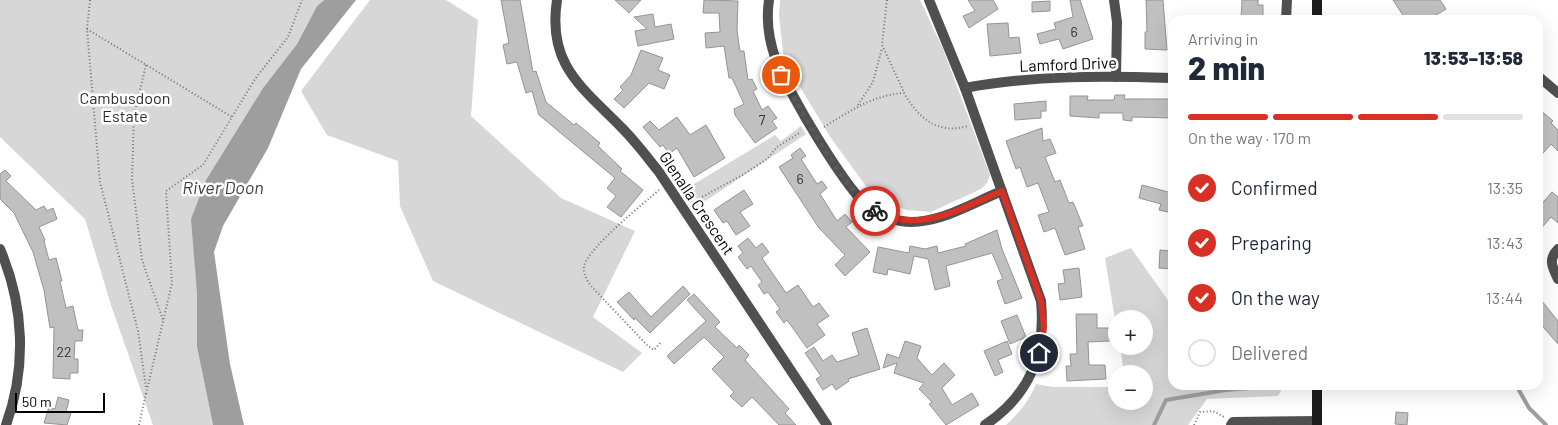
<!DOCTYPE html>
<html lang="en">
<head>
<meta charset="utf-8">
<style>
  :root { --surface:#fff; --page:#f6f6f7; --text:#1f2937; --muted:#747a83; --line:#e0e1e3; --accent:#d93025 }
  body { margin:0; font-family:Barlow,sans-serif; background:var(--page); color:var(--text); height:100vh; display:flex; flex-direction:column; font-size:19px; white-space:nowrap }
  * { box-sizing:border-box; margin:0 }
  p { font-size:16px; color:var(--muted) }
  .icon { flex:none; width:28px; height:28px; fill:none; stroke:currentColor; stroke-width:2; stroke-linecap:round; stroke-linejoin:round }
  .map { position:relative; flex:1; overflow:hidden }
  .drawer { position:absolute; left:1168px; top:15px; width:375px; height:375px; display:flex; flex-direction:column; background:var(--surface); border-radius:15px; box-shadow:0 5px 20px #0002 }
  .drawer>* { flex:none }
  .buttons { position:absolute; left:1108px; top:310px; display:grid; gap:10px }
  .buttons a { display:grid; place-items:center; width:45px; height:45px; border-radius:50%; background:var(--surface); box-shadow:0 5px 20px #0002; font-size:25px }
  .scale { position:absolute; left:15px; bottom:12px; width:90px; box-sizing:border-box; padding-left:5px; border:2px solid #000; border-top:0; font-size:14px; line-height:18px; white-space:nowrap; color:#000; -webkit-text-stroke:4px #fff; paint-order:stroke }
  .pin { position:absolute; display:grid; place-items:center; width:42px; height:42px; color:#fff; margin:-21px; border:2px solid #fff; border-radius:50%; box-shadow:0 1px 5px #0007 }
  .courier { position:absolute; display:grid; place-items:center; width:50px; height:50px; margin:-25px; border:4px solid #d93025; border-radius:50%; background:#fff; color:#222; box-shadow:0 1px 6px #0007 }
  .head em { font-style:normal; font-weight:800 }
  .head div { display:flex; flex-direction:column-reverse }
  .head { display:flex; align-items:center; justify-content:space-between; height:85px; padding:0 20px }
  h1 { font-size:32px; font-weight:800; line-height:38px }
  .bar { display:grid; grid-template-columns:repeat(4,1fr); gap:8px 5px; align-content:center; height:60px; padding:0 20px }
  .bar i { height:6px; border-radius:4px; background:var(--line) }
  .bar .on { background:var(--accent) }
  .bar p { grid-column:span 4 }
  ol { padding:0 20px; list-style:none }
  li { display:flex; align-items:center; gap:15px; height:55px }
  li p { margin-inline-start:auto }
  li .icon { padding:5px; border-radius:50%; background:var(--accent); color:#fff; stroke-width:4 }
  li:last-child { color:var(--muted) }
  li i { width:28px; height:28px; border:2px solid var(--line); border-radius:50% }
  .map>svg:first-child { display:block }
  .green { fill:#d7d7d7 }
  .water { fill:#9e9e9e }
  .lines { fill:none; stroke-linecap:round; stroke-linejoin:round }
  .stream { stroke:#9e9e9e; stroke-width:4 }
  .building { fill:#c0c0c0; stroke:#949494 }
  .path { stroke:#727272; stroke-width:2; stroke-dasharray:1 2.5; stroke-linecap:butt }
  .street { stroke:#505050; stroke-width:10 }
  .secondary { stroke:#1d1d1d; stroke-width:10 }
  .done { stroke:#595959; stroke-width:5; stroke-dasharray:0 9 }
  .route { stroke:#d93025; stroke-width:6 }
  .labels { text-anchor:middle; stroke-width:5; stroke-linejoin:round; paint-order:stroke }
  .number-label { font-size:14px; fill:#303030 }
  .street-label { font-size:16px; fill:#000; stroke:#fff }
  .park-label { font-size:16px; fill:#2e2e2e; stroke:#fff }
  .water-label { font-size:18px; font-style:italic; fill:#3f3f3f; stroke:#fff }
</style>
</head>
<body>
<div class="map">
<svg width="1558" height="425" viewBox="0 0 1558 425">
  <rect width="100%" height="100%" fill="#fff"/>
  <g class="green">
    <path d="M0 0H324L317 6 297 44 263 88 206 180 197 293V347L213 425H153L111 305 85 219 0 137Z"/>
    <path d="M370 0H446L478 20 471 116 561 198 635 231 593 317 642 353 623 372 433 281 400 206 398 161 327 135 301 91Z"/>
    <path d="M780 0H920L943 49 990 175 987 183 981 189 931 212 907 210 885 203 868 189 831 138 791 72 783 52 779 15Z"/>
    <path d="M801 126 806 134 695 208 681 192 775 135 781 141Z"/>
    <path d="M1131 248 1172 306V385H1284L1278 396 1207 399 1188 425H1006C1019 413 1029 401 1036 384L1053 387H1116V401H1144V374H1124L1120 346H1144V319H1116V326L1105 258Z"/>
  </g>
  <path class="water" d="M324 0H356L301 69 268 148 223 226 214 252 230 364 244 425H213L197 347V293L191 219 206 180 263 88 297 44 317 6Z"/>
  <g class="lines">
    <g class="stream">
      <path d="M1516 385 1529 408 1546 425"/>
      <path d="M1154 425 1166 400 1226 390 1282 385"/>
    </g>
  </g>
  <g class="building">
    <path d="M501 0H520L533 72 536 71 546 102 574 125 576 123 600 143 598 146 622 169 620 171 643 190 621 217 607 207 616 196 607 188 615 178 539 115 532 91 526 93 517 62 507 64 503 45 509 43Z"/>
    <path d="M615 0H641L629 13Z"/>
    <path d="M704 0 738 1 737 31 740 51H744L748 80 752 79 757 89 753 91 762 110 768 106 777 118 772 121 777 128 755 143 735 115 734 109 744 104 732 78H729L724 46 706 48 705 33 720 32 719 13H703Z"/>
    <path d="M968 0H993L998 9 969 28 963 16 975 11Z"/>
    <path d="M1070 0H1080L1093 39 1063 49 1059 39 1040 44 1037 34 1056 29 1054 23 1073 17Z"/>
    <path d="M1146 0H1163L1167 50 1145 49V32H1147Z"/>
    <path d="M1242 0H1258V5H1263V20H1241Z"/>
    <path d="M1393 0H1440L1446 9 1428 20H1406Z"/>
    <path d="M1050 1V11L1032 12V2Z"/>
    <path d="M653 14 655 27 671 24 674 39 638 46 635 31 647 29 634 17Z"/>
    <path d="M1008 23 1009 38 1019 37 1021 53 990 56 987 24Z"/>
    <path d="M641 50 663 58 658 70 670 75 664 89 649 83 624 108 614 99 623 90 620 87 631 75Z"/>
    <path d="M1115 95H1125L1124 99H1172V118L1132 117V121L1123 120V113H1099V118L1070 116V96H1088L1087 100H1114Z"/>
    <path d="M1046 101V111H1041V118L1015 120 1014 104Z"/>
    <path d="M1538 108 1553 121 1551 123 1558 130V151L1551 144 1538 159Z"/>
    <path d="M677 117 690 135 706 125 725 158 694 177 677 148 669 154 663 145 660 147 643 127 650 121 659 130Z"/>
    <path d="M1042 128 1043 141 1050 139 1056 153 1045 157 1055 182 1060 180 1069 203 1073 202 1083 226 1078 227 1085 249 1065 255 1055 228 1044 232 1038 215 1049 212 1038 183 1027 187 1020 167 1016 169 1006 141Z"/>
    <path d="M800 148 806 156 801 159 817 184 822 181 827 188 820 194 837 221 845 214 852 222 846 227 870 252 845 276 835 265 845 255 819 228 779 167 793 158 791 155Z"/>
    <path d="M5 170 11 176 6 181 36 210 44 206 47 211 53 208 57 219 39 227 45 240 44 241 49 260 56 258 62 281H60L66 308 73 306 78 330H83L82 341H75L74 359H78V373H70V379L53 378 54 327 50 328 44 290 33 252 14 213 0 199V174Z"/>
    <path d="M1142 185 1172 193V213L1159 210 1161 204 1139 198Z"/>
    <path d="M744 190 753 204 740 212 750 226 736 235 727 221 723 223 714 210Z"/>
    <path d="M1552 192 1558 197V223L1551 217 1538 232V208Z"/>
    <path d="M997 230 1002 249 1022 298 1005 304 997 281 1003 279 992 253 946 266 950 286 935 290 928 259 914 256 910 274 888 269 887 275 873 272 878 247 909 253 910 246 925 249 937 246 938 253 966 246 965 244Z"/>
    <path d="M748 238 756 248 762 243 769 252 762 258 786 293 798 285 813 307 819 303 829 316 817 324 825 335 807 348 787 320 784 323 776 312 780 309 768 292 764 294 758 285 762 282 751 266 747 269 738 257 743 253 738 246Z"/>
    <path d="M1160 250 1172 251V269L1159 268Z"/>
    <path d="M1079 268 1082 297 1060 300 1058 284 1065 283 1063 270Z"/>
    <path d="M683 286 690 294 650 333 635 318 634 320 617 302 629 292 651 317Z"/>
    <path d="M694 294 720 322 715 327 737 348 739 345 749 355 745 360 789 409 785 413 796 425H779L752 397 742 407 730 396 734 392 712 369 724 357 704 337 674 364 667 356 706 321 687 300Z"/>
    <path d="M1538 296 1558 321V344L1538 321Z"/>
    <path d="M1076 314H1097V328H1110V341L1088 342 1089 365H1105L1106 379 1067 381 1066 366H1071L1070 354H1077Z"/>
    <path d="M1017 315 1026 337 1010 344 1001 321Z"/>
    <path d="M867 328 880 369 848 379 849 381 836 390 832 384 823 390 816 379 821 376 805 353 814 347 823 361 832 355 837 362 859 355 852 333Z"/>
    <path d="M905 341 921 346 917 358 932 375 944 363 955 375 942 388 952 405 972 393 979 405 946 425 929 404 932 402 919 389 924 383 894 373 897 363 883 368 887 354 899 358Z"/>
    <path d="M1007 341 1012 354 998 360 1003 372 995 376 984 351Z"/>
    <path d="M58 397 69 400 66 412 71 413 67 425 44 423 49 407 55 409Z"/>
    <path d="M1396 412 1408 413 1407 425 1395 424Z"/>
  </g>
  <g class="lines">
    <g class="path">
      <path d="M90 0 87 29 100 182 138 331 146 388"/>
      <path d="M887 0 882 45 904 92"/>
      <path d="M87 29 232 117"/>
      <path d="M146 65 134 115 132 179 142 260 163 320"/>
      <path d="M858 105 873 82 882 48"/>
      <path d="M824 127C850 111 873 95 904 93 918 118 938 135 968 126"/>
      <path d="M659 190C643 204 589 247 584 266 583 274 587 281 592 287L647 345 654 350 661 342"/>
      <path d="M693 202 744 174 767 159 777 147 801 132"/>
      <path d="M146 394 172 283 166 191 203 165 255 79 288 37 302 0"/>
      <path d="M139 425 146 393"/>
      <path d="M1194 425 1200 412 1213 411 1224 417"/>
    </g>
    <g class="street">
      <path d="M557 0C547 65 582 87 622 128 636 142 647 157 659 172L827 425"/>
      <path d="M769 0C766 20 769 41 776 60 786 89 848 194 872 210 880 215 891 219 901 221 934 227 972 203 1002 191"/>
      <path d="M929 0 965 88 1041 301C1046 354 1030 395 985 425"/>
      <path d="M1114 0 1117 22 1116 77"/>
      <path d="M1286 20 1287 0"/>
      <path d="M1538 76 1558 93"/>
      <path d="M965 88C1034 75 1103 76 1172 78"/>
      <path d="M0 249C24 305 27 367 6 425"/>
      <path d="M1558 249C1548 259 1552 267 1558 279"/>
      <path d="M1231 425 1233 422 1317 421"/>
    </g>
    <g class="secondary">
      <path d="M1317 0V20"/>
      <path d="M1317 385V425"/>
    </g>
  </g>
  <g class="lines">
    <path class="done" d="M781 75C799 106 847 196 875 211"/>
    <path class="route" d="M875 211C921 234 959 209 1002 191L1041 301 1044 327 1039 353"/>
  </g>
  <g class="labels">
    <g class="number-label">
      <text x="1074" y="37">6</text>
      <text x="762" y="125">7</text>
      <text x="800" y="184">6</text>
      <text x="64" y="357">22</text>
    </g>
    <g class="street-label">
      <text transform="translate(1068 64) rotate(-2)" y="6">Lamford Drive</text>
      <text transform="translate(697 203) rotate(56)" y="6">Glenalla Crescent</text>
    </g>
    <g class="park-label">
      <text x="125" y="104">Cambusdoon<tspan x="125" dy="18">Estate</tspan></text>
    </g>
    <g class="water-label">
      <text x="223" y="194">River Doon</text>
    </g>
  </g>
</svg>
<div class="buttons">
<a>+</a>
<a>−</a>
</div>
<div class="scale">50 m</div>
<div class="pin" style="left:781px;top:75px;background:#ea580c"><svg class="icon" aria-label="bag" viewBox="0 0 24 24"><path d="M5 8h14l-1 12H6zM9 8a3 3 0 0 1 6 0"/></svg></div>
<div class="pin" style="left:1039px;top:353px;background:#1f2937"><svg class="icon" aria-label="home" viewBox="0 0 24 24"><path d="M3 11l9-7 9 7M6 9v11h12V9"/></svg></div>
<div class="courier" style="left:875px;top:211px"><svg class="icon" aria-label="bike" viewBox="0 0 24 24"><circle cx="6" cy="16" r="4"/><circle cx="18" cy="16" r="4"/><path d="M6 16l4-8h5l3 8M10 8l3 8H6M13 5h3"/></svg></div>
<section class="drawer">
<div class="head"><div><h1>2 min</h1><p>Arriving in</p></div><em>13:53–13:58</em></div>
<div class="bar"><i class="on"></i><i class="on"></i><i class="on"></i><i></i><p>On the way · 170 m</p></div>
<ol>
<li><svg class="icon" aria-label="check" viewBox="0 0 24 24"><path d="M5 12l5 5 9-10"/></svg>Confirmed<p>13:35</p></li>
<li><svg class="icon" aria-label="check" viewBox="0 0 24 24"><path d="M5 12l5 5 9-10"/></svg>Preparing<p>13:43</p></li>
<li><svg class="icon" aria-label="check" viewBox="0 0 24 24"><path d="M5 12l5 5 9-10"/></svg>On the way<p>13:44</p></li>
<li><i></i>Delivered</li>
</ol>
</section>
</div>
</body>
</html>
